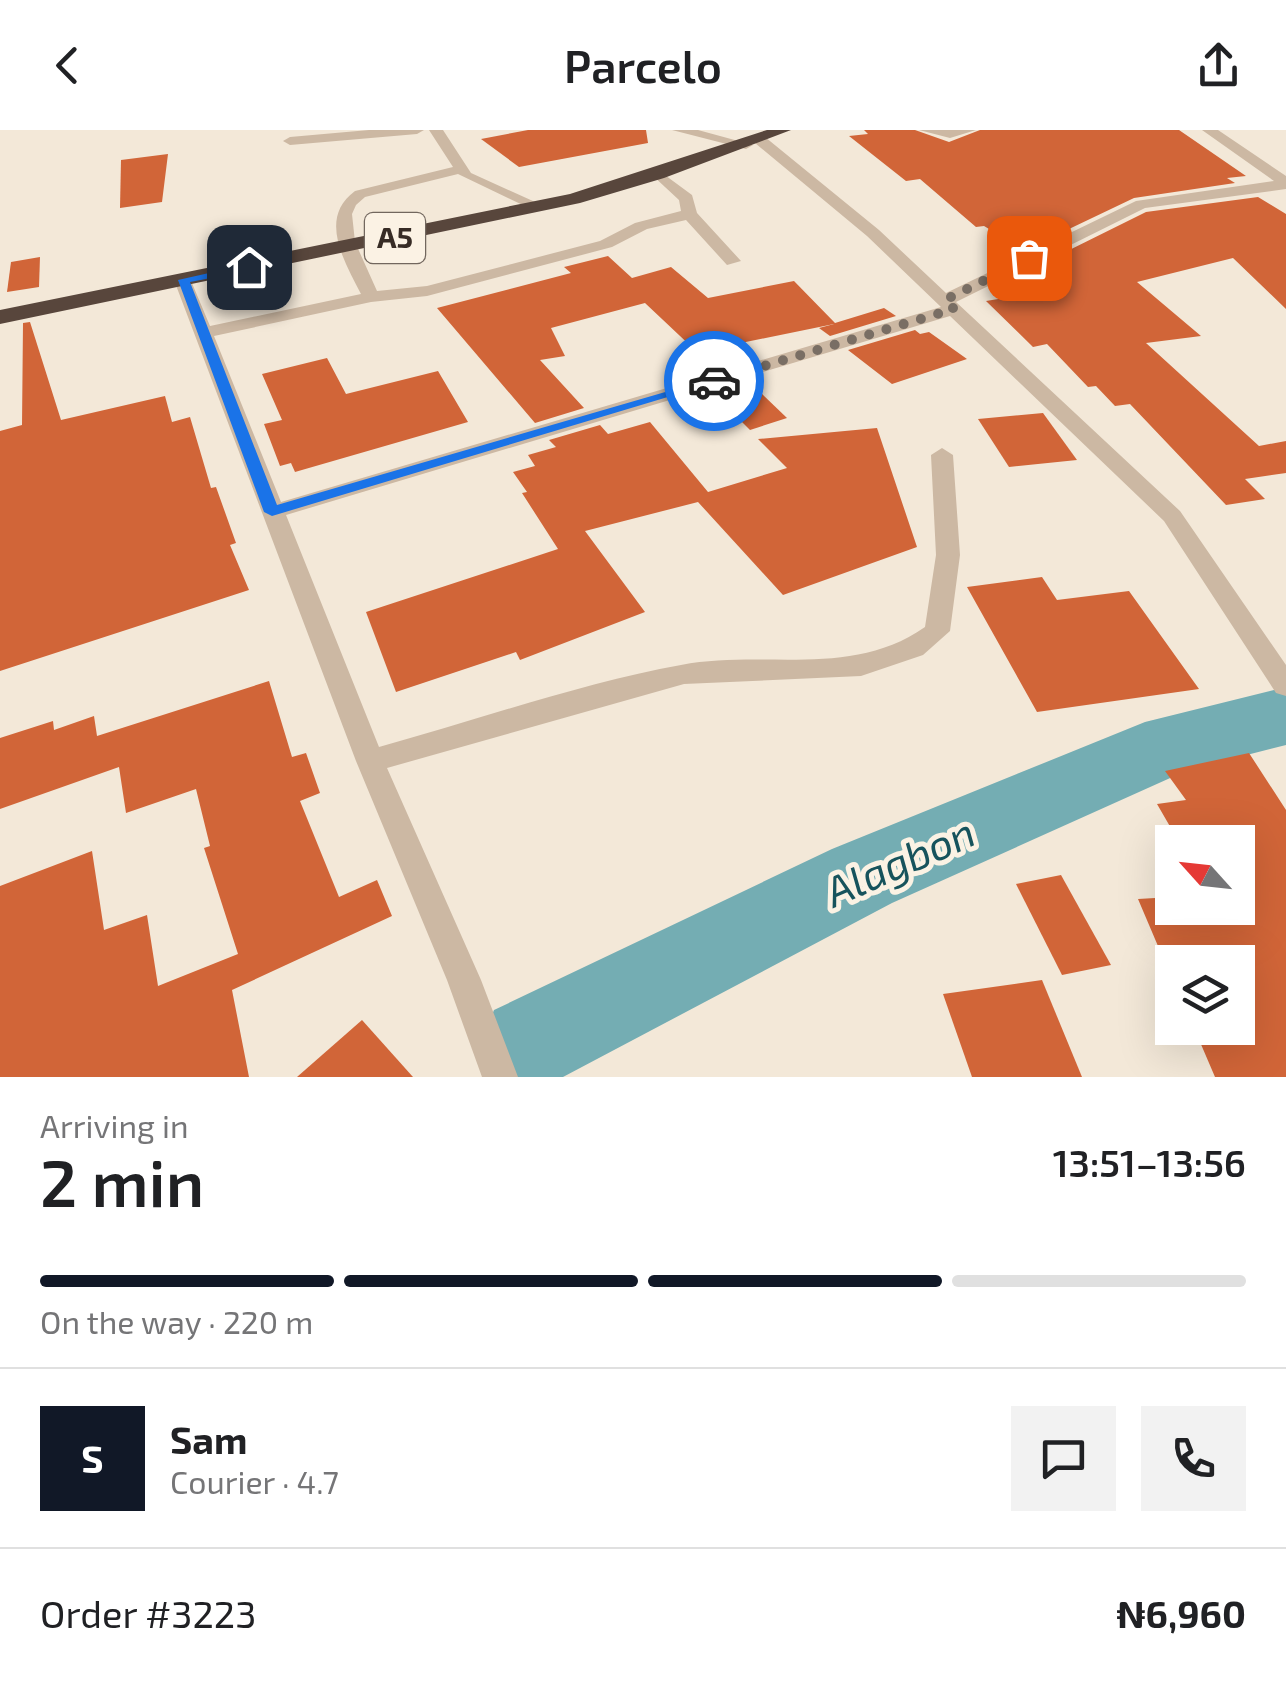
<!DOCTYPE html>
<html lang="en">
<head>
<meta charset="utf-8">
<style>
  :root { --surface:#fff; --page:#f2f2f2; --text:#202124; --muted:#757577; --line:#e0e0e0; --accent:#111827 }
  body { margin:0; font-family:"Exo 2",sans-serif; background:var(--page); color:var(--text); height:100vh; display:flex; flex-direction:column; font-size:38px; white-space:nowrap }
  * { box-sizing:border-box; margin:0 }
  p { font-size:32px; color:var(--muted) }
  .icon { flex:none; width:55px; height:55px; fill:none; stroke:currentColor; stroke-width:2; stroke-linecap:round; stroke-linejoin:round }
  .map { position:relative; height:947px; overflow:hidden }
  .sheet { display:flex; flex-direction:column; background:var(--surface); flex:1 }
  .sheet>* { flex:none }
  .needle { width:65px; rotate:297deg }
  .tools { position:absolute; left:1155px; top:695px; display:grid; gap:20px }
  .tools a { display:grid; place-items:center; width:100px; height:100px; border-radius:0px; background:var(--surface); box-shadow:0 10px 40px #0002; font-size:50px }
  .pin { position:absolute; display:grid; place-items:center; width:85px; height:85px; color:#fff; margin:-42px; border-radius:20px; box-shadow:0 5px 15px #0006 }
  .courier { position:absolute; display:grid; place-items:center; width:100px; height:100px; margin:-50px; border:8px solid #1a73e8; border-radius:50%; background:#fff; color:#222; box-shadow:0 2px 12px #0007 }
  .summary em { font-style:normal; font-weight:600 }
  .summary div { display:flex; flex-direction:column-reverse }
  .summary { display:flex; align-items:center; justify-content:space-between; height:170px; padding:0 40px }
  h1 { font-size:65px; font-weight:600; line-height:75px }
  .bar { display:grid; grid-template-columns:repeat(4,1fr); gap:15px 10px; align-content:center; height:120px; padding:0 40px }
  .bar i { height:12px; border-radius:8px; background:var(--line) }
  .bar .current { background:var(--accent) }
  .bar p { grid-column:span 4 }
  .line { display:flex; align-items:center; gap:25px; padding:0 40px; border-top:2px solid var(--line) }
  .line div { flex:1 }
  .round { display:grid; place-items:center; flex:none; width:105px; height:105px; border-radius:0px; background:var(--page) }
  header { display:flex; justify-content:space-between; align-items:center; height:130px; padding:0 40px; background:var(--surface); font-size:45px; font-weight:600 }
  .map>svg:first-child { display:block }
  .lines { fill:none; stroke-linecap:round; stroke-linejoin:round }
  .river { fill:#74adb3; fill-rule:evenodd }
  .building { fill:#d16538 }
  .minor { fill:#ccb8a3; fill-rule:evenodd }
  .highway { fill:#58463c; fill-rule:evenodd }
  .route { fill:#1a73e8 }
  .done { stroke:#796e64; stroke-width:10; stroke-dasharray:0 18 }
  .labels { text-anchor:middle; stroke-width:10; stroke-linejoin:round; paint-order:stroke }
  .shield { fill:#fbf2e4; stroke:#72675e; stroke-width:2.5 }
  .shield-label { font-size:30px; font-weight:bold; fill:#372c25 }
  .near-water-label { font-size:42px; font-style:italic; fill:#17535c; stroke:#fbf2e4 }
</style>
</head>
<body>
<header><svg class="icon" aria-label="back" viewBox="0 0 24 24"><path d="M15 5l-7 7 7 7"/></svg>Parcelo<svg class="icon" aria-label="share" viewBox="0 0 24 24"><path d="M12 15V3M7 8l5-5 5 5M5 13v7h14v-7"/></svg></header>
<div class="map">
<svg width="1286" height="947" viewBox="0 0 1286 947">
  <rect width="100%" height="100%" fill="#f3e8d8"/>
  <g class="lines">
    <path class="river" d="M1286 557V615L1188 640 892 773 563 947H494L480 914 494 880 832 719 1145 592Z"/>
  </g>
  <g class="building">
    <path d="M528 0H646L648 13 519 37 481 9Z"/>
    <path d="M864 0H915L949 12 980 0H1179L1246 46 1227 48 1235 53 1134 68 1025 120 984 96 976 97 920 49 906 51 849 6 868 4Z"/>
    <path d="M168 24 162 72 120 78 121 30Z"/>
    <path d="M1258 67 1286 84V179L1233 128 1137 152 1201 206 1146 213 1259 316 1286 311V343L1245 349 1265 369 1226 375 1130 274 1115 276 1096 256 1088 257 1047 214 1033 217 986 171 1034 163 1022 154 1040 149 1025 142 1146 82Z"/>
    <path d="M608 126 632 148 671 137 708 168 794 151 835 193 884 178 896 186 830 206 819 198 834 194 697 222 645 173 551 198 565 226 540 230 584 278 535 293 437 178 571 143 564 137Z"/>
    <path d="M40 127 39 157 7 162 11 132Z"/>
    <path d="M30 192 61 290 165 266 172 292 190 287 211 358 216 357 236 413 230 415 249 460 0 541V301L22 295 23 193Z"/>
    <path d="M915 200 920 204 929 202 967 229 892 254 848 220Z"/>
    <path d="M327 228 346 264 438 241 468 292 295 342 291 333 280 336 264 294 282 290 262 244Z"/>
    <path d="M760 262 787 288 750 300 723 273Z"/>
    <path d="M1043 283 1077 330 1009 337 978 289Z"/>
    <path d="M650 292 708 362 787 338 758 309 877 298 917 417 783 465 698 372 585 401 645 482 520 530 516 522 396 562 366 482 558 419 522 363 527 362 513 342 535 336 528 325 556 317 549 310 600 295 608 304Z"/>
    <path d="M1042 447 1057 470 1129 461 1199 559 1037 582 967 457Z"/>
    <path d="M269 551 292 627 306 623 320 663 300 671 339 767 377 750 392 786 232 860 249 947H0V756L92 721 104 800 147 785 158 856 238 824 204 718 210 716 196 659 126 683 119 637 0 679V608L53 591 54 600 94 586 97 606Z"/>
    <path d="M1249 623 1286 680V947H1215L1194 898H1238V832H1172V849L1138 769 1172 767V778H1238V712H1179L1157 674 1186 670 1165 641Z"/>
    <path d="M1061 745 1111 835 1062 845 1016 754Z"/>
    <path d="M1042 850 1082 947H972L943 864Z"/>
    <path d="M362 890 413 947H297Z"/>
  </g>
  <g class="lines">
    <g class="minor">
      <path d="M369 0H424L417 4 290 15 283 11 290 7Z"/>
      <path d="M429 0H443L471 43 544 76 531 79 458 44 365 67 356 75 352 84 355 112 377 161 427 156 600 111 635 93 681 81 679 70 651 44 658 40 692 65 697 83 741 131 727 135 686 90 647 99 612 117 427 166 371 172 214 206 281 372 941 177 867 106 755 13V7H765L879 100 946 163 1136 71 1274 51 1202 0H1218L1286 46V59L1145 78 956 172 1180 381 1286 535V566L1276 563 1164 391 950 186 286 385 379 617C476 590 582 553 681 535 764 519 851 549 925 497L936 425 931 325 942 318 953 325 960 425 950 501 923 525 861 546 684 554 387 638 481 850 518 947H482L447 850 356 631 174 150 189 146 210 196 361 164C344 131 318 88 355 61L453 37Z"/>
      <path d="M672 0H698L753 15 746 19Z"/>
      <path d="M919 0H976L950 8Z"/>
    </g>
    <path class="highway" d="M767 0H791L664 48 580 73 0 194V180L570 64Z"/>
  </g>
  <path class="route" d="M249 134 253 140 190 152 277 375 710 249 721 251 272 386 264 382 178 150Z"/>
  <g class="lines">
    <path class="done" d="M714 251 954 179 945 170 1029 128"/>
  </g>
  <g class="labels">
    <rect class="shield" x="365" y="83" width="60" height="50" rx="8"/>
    <g class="shield-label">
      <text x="395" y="118">A5</text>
    </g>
    <g class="near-water-label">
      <text transform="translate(900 732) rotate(-24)" y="15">Alagbon</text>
    </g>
  </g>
</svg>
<div class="tools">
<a><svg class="needle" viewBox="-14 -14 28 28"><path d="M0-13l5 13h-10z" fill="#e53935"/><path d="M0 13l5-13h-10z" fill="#757577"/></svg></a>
<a><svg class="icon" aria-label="layers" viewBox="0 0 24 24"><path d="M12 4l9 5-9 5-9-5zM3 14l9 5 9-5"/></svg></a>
</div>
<div class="pin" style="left:1029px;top:128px;background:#ea580c"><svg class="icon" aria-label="bag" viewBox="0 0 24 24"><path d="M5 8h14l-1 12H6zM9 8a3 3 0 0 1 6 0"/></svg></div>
<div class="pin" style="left:249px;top:137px;background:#1f2937"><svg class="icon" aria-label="home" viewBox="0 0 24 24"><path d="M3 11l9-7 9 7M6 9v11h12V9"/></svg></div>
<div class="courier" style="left:714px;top:251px"><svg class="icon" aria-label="car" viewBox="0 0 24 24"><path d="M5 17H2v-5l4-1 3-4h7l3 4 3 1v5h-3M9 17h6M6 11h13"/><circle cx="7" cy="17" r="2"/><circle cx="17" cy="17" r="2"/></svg></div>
</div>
<section class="sheet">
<div class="summary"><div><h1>2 min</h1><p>Arriving in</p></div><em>13:51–13:56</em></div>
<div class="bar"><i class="current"></i><i class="current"></i><i class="current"></i><i></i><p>On the way · 220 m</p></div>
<div class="line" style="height:180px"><b class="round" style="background:var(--accent);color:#fff">S</b><div><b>Sam</b><p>Courier · 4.7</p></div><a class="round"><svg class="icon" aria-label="chat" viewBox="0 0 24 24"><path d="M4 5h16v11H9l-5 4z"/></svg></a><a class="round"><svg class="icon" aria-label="phone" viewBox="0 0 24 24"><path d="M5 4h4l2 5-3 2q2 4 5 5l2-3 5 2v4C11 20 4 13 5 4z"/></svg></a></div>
<div class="line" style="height:130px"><div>Order #3223</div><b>₦6,960</b></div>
</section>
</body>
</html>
